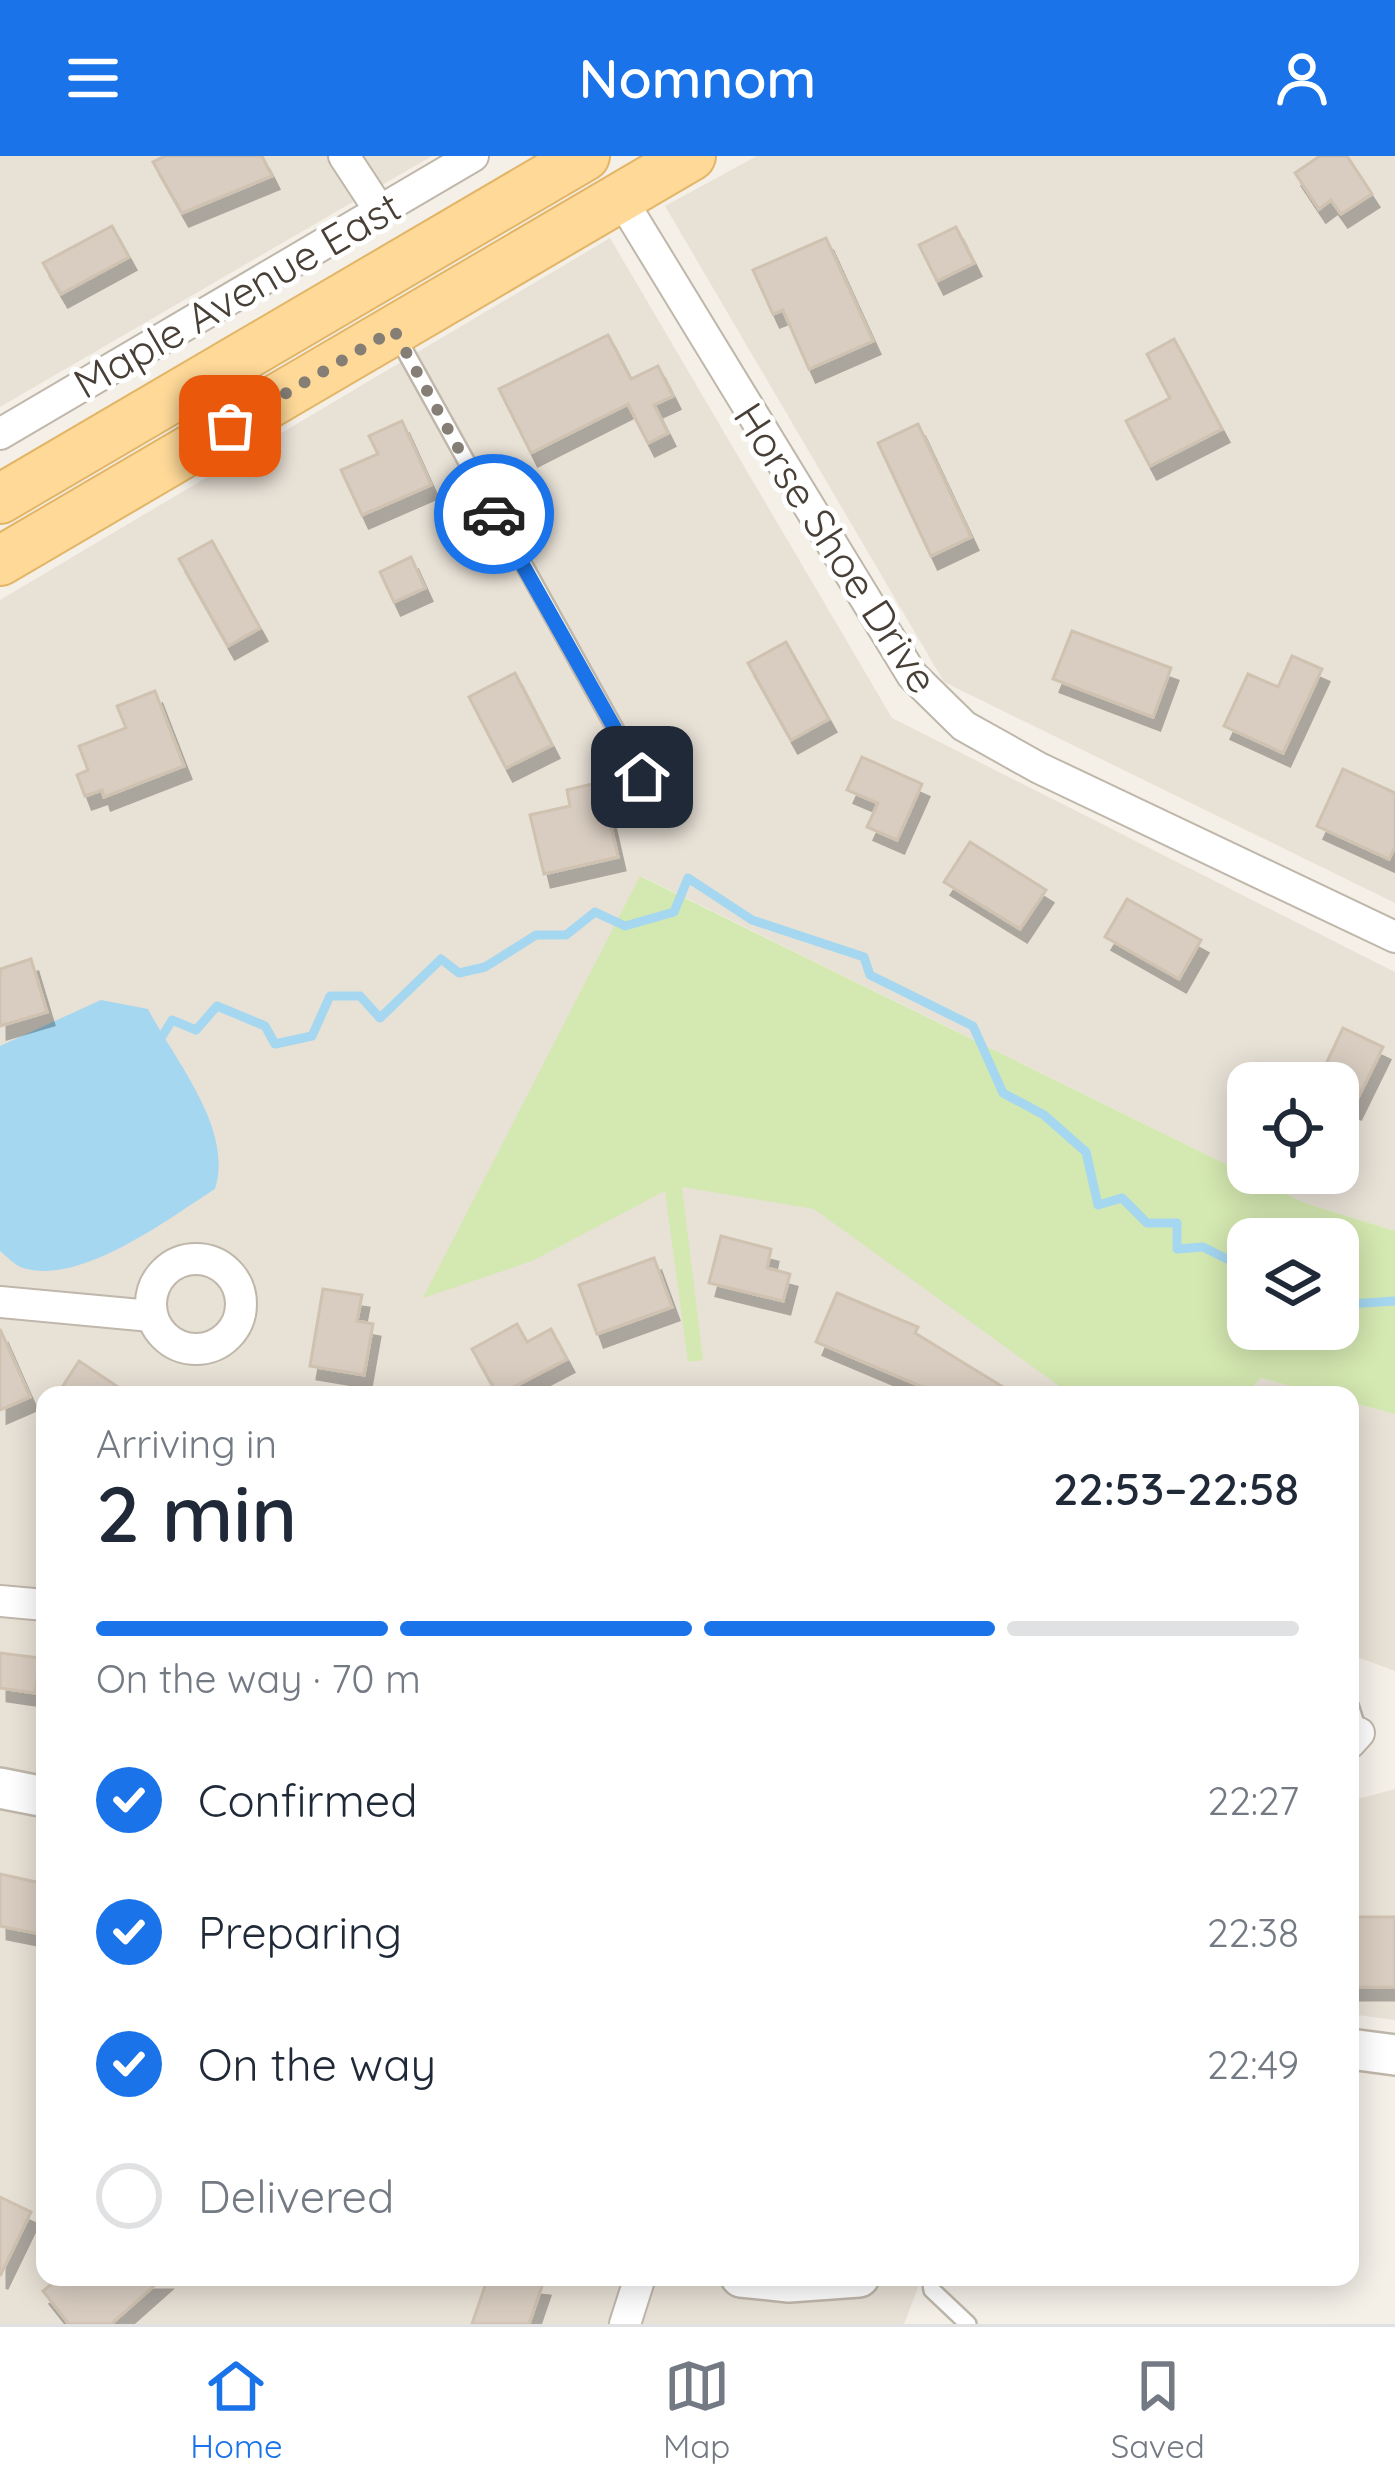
<!DOCTYPE html>
<html lang="en">
<head>
<meta charset="utf-8">
<style>
  :root { --surface:#fff; --page:#f2f2f3; --text:#1f2937; --muted:#747a83; --line:#e0e1e3; --accent:#1a73e8 }
  body { margin:0; font-family:Quicksand,sans-serif; background:var(--page); color:var(--text); height:100vh; display:flex; flex-direction:column; font-size:45px; white-space:nowrap }
  * { box-sizing:border-box; margin:0 }
  p { font-size:39px; color:var(--muted) }
  .icon { flex:none; width:66px; height:66px; fill:none; stroke:currentColor; stroke-width:2; stroke-linecap:round; stroke-linejoin:round }
  .map { position:relative; flex:1; overflow:hidden }
  .drawer { position:absolute; left:36px; top:1230px; width:1323px; height:900px; display:flex; flex-direction:column; background:var(--surface); border-radius:24px; box-shadow:0 6px 30px #0003 }
  .drawer>* { flex:none }
  .buttons { position:absolute; left:1227px; top:906px; display:grid; gap:24px }
  .buttons a { display:grid; place-items:center; width:132px; height:132px; border-radius:24px; background:var(--surface); box-shadow:0 6px 30px #0003; font-size:60px }
  .pin { position:absolute; display:grid; place-items:center; width:102px; height:102px; color:#fff; margin:-51px; border-radius:24px; box-shadow:0 6px 18px #0006 }
  .courier { position:absolute; display:grid; place-items:center; width:120px; height:120px; margin:-60px; border:9px solid #1a73e8; border-radius:50%; background:#fff; color:#222; box-shadow:0 3px 15px #0007 }
  .headline em { font-style:normal; font-weight:600 }
  .headline div { display:flex; flex-direction:column-reverse }
  .headline { display:flex; align-items:center; justify-content:space-between; height:204px; padding:0 60px }
  h1 { font-size:78px; font-weight:600; line-height:90px }
  .bar { display:grid; grid-template-columns:repeat(4,1fr); gap:18px 12px; align-content:center; height:144px; padding:0 60px }
  .bar i { height:15px; border-radius:9px; background:var(--line) }
  .bar .current { background:var(--accent) }
  .bar p { grid-column:span 4 }
  ol { padding:0 60px; list-style:none }
  li { display:flex; align-items:center; gap:36px; height:132px }
  li p { margin-inline-start:auto }
  li .icon { padding:12px; border-radius:50%; background:var(--accent); color:#fff; stroke-width:4 }
  li:last-child { color:var(--muted) }
  li i { width:66px; height:66px; border:6px solid var(--line); border-radius:50% }
  header { display:flex; justify-content:space-between; align-items:center; height:156px; padding:0 60px; background:var(--accent); color:#fff; font-size:54px; font-weight:600 }
  .dock { display:flex; justify-content:space-around; align-items:center; height:168px; border-top:3px solid var(--line); background:var(--surface); font-size:33px; color:var(--muted) }
  .dock a { display:grid; justify-items:center; gap:6px }
  .dock .current { color:var(--accent) }
  .map>svg:first-child { display:block }
  .residential { fill:#e8e1d6; fill-rule:evenodd }
  .green { fill:#d4e8b1; fill-rule:evenodd }
  .water { fill:#a5d7f0 }
  .lines { fill:none; stroke-linecap:round; stroke-linejoin:round }
  .stream { stroke:#a5d7f0; stroke-width:9 }
  .building { fill:#d9cdc1; stroke:#d0c2b1; stroke-width:3; filter:url(#shadow) }
  .service-casing { stroke:#c0b7ab; stroke-width:20 }
  .minor-casing { stroke:#c0b7ab; stroke-width:34 }
  .tertiary-casing { stroke:#c0b7ab; stroke-width:44 }
  .primary-casing { stroke:#e3b567; stroke-width:52 }
  .service { stroke:#fff; stroke-width:15 }
  .minor { stroke:#fff; stroke-width:30 }
  .tertiary { stroke:#fff; stroke-width:39 }
  .primary { stroke:#fed998; stroke-width:48 }
  .done { stroke:#847e75; stroke-width:12; stroke-dasharray:0 21.6 }
  .route { stroke:#1a73e8; stroke-width:15 }
  .labels { text-anchor:middle; stroke-width:10; stroke-linejoin:round; paint-order:stroke }
  .street-label { font-size:42px; fill:#484037; stroke:#fff }
</style>
</head>
<body>
<header><svg class="icon" aria-label="menu" viewBox="0 0 24 24"><path d="M4 6h16M4 12h16M4 18h16"/></svg>Nomnom<svg class="icon" aria-label="person" viewBox="0 0 24 24"><circle cx="12" cy="8" r="4"/><path d="M4 21q1-7 8-7t8 7"/></svg></header>
<div class="map">
<svg width="1395" height="2168" viewBox="0 0 1395 2168">
  <defs>
    <filter id="shadow"><feDropShadow dx="7" dy="13" stdDeviation="0" flood-color="#0004"/></filter>
  </defs>
  <rect width="100%" height="100%" fill="#f4f0e8"/>
  <g class="residential">
    <path d="M0 0H432L0 251Z"/>
    <path d="M757 0H1395V747L944 526 665 50Z"/>
    <path d="M610 82 892 562 1395 816V1075L1305 1047 641 720 1261 1222 1324 1239H45V2121H922L904 2168H0V444ZM1248 927H1338V1017H1248Z"/>
    <path d="M1350 1246 1395 1258V1515L1360 1502 1350 1503Z"/>
    <path d="M1395 1633V1864L1350 1858V1645Z"/>
  </g>
  <path class="green" d="M640 720 1305 1047 1395 1075V1258L1350 1246V1239H1324L1261 1222 1244 1239H1072L814 1053 682 1031 703 1204 688 1206 665 1035 532 1105 423 1142ZM1248 1083H1338V1173H1248Z"/>
  <path class="water" d="M101 844 148 853C175 905 234 973 215 1033 169 1062 81 1130 23 1112 16 1110 6 1100 0 1095V890Z"/>
  <g class="lines">
    <g class="stream">
      <path d="M153 885 160 884 172 864 196 874 217 850 265 870 275 888 312 880 330 840H360L380 862 441 803 459 817 485 811 536 779H566L595 756 625 770 674 756 688 722 752 764 864 801 870 819 973 870 1003 937 1044 959 1086 996 1098 1049 1122 1042 1147 1067H1177V1093L1203 1091 1227 1103 1248 1093"/>
      <path d="M1338 1122 1349 1148 1395 1145"/>
    </g>
  </g>
  <g class="building">
    <path d="M165 0H262L272 20 182 57 153 6Z"/>
    <path d="M1320 0H1347L1372 38 1341 58 1331 44 1319 53 1295 17Z"/>
    <path d="M112 70 129 101 61 138 43 107Z"/>
    <path d="M956 71 974 107 937 125 919 89Z"/>
    <path d="M826 82 873 185 809 213 783 154 773 158 753 114Z"/>
    <path d="M608 179 631 223 658 210 673 240 654 249 668 277 648 287 628 248 531 297 499 233Z"/>
    <path d="M1174 183 1222 273 1150 310 1126 265 1170 242 1147 198Z"/>
    <path d="M402 265 431 329 362 359 341 314 378 298 369 280Z"/>
    <path d="M918 268 971 381 931 400 878 287Z"/>
    <path d="M212 385 260 472 228 490 179 403Z"/>
    <path d="M411 401 425 432 394 446 380 416Z"/>
    <path d="M1072 475 1171 512 1153 561 1053 523Z"/>
    <path d="M786 486 829 563 791 584 748 507Z"/>
    <path d="M1292 500 1322 513 1283 597 1224 570 1248 518 1278 531Z"/>
    <path d="M515 517 552 589 506 612 469 541Z"/>
    <path d="M155 535 184 610 104 641 102 634 85 640 77 619 88 614 79 590 126 572 117 550Z"/>
    <path d="M862 601 922 628 897 684 867 671 878 647 847 634Z"/>
    <path d="M1343 613 1395 637V691L1389 703 1317 670Z"/>
    <path d="M601 626 618 701 544 718 530 659 570 650 567 634Z"/>
    <path d="M970 686 1046 734 1020 773 944 726Z"/>
    <path d="M1127 743 1201 784 1179 823 1105 781Z"/>
    <path d="M31 803 47 856 0 870V813Z"/>
    <path d="M1343 872 1383 891 1354 950 1338 943V927H1317Z"/>
    <path d="M721 1080 771 1093 767 1112 790 1118 783 1145 709 1127Z"/>
    <path d="M654 1102 672 1151 597 1178 579 1129Z"/>
    <path d="M323 1133 362 1139 357 1165 373 1168 364 1219 310 1210Z"/>
    <path d="M837 1137 918 1171 915 1177 1016 1239H918L923 1231 816 1186Z"/>
    <path d="M517 1168 527 1186 551 1173 567 1203 498 1239 472 1193Z"/>
    <path d="M0 1173 30 1241 0 1254Z"/>
    <path d="M79 1205 130 1239H57Z"/>
    <path d="M0 1497 40 1502 35 1537 0 1532Z"/>
    <path d="M0 1718 45 1728V1779L0 1770Z"/>
    <rect x="1350" y="1761" width="45" height="70"/>
    <path d="M0 2041 31 2056 0 2120Z"/>
    <path d="M60 2121H164L111 2168H69L43 2135Z"/>
    <path d="M488 2121 543 2127 529 2168H472Z"/>
  </g>
  <g class="lines">
    <g class="service-casing">
      <g id="service">
        <path d="M395 177 642 621"/>
        <path d="M1350 1549 1359 1577"/>
        <path d="M930 2121 932 2134 968 2168"/>
      </g>
    </g>
    <g class="minor-casing">
      <g id="minor">
        <path d="M344 0 380 55"/>
        <path d="M620 41 912 519 964 570 1039 612 1395 781"/>
        <path d="M0 278 473 0"/>
        <circle cx="196" cy="1148" r="45"/>
        <path d="M0 1146 151 1160"/>
        <path d="M0 1445 45 1449"/>
        <path d="M1350 1587 1359 1577"/>
        <path d="M625 2168 640 2121"/>
      </g>
    </g>
    <g class="tertiary-casing">
      <g id="tertiary">
        <path d="M0 1632 45 1641"/>
        <path d="M1350 1893 1395 1899"/>
        <path d="M741 2121 789 2126 859 2121"/>
      </g>
    </g>
    <g class="primary-casing">
      <g id="primary">
        <path d="M0 343 585 0"/>
        <path d="M0 405 691 0"/>
      </g>
    </g>
    <use href="#service" class="service"/>
    <use href="#minor" class="minor"/>
    <use href="#tertiary" class="tertiary"/>
    <use href="#primary" class="primary"/>
  </g>
  <g class="lines">
    <path class="done" d="M230 270 394 174 494 358"/>
    <path class="route" d="M494 358 642 621"/>
  </g>
  <g class="labels">
    <g class="street-label">
      <text transform="translate(237 139) rotate(-30)" y="15">Maple Avenue East</text>
      <text transform="translate(836 392) rotate(57)" y="15">Horse Shoe Drive</text>
    </g>
  </g>
</svg>
<div class="buttons">
<a><svg class="icon" aria-label="locate" viewBox="0 0 24 24"><circle cx="12" cy="12" r="6"/><path d="M12 2v4M12 18v4M2 12h4M18 12h4"/></svg></a>
<a><svg class="icon" aria-label="layers" viewBox="0 0 24 24"><path d="M12 4l9 5-9 5-9-5zM3 14l9 5 9-5"/></svg></a>
</div>
<div class="pin" style="left:230px;top:270px;background:#ea580c"><svg class="icon" aria-label="bag" viewBox="0 0 24 24"><path d="M5 8h14l-1 12H6zM9 8a3 3 0 0 1 6 0"/></svg></div>
<div class="pin" style="left:642px;top:621px;background:#1f2937"><svg class="icon" aria-label="home" viewBox="0 0 24 24"><path d="M3 11l9-7 9 7M6 9v11h12V9"/></svg></div>
<div class="courier" style="left:494px;top:358px"><svg class="icon" aria-label="car" viewBox="0 0 24 24"><path d="M5 17H2v-5l4-1 3-4h7l3 4 3 1v5h-3M9 17h6M6 11h13"/><circle cx="7" cy="17" r="2"/><circle cx="17" cy="17" r="2"/></svg></div>
<section class="drawer">
<div class="headline"><div><h1>2 min</h1><p>Arriving in</p></div><em>22:53–22:58</em></div>
<div class="bar"><i class="current"></i><i class="current"></i><i class="current"></i><i></i><p>On the way · 70 m</p></div>
<ol>
<li><svg class="icon" aria-label="check" viewBox="0 0 24 24"><path d="M5 12l5 5 9-10"/></svg>Confirmed<p>22:27</p></li>
<li><svg class="icon" aria-label="check" viewBox="0 0 24 24"><path d="M5 12l5 5 9-10"/></svg>Preparing<p>22:38</p></li>
<li><svg class="icon" aria-label="check" viewBox="0 0 24 24"><path d="M5 12l5 5 9-10"/></svg>On the way<p>22:49</p></li>
<li><i></i>Delivered</li>
</ol>
</section>
</div>
<nav class="dock">
<a class="current"><svg class="icon" aria-label="home" viewBox="0 0 24 24"><path d="M3 11l9-7 9 7M6 9v11h12V9"/></svg>Home</a>
<a><svg class="icon" aria-label="map" viewBox="0 0 24 24"><path d="M3 6l6-2 6 2 6-2v14l-6 2-6-2-6 2zM9 4v14M15 6v14"/></svg>Map</a>
<a><svg class="icon" aria-label="saved" viewBox="0 0 24 24"><path d="M7 4h10v16l-5-4-5 4z"/></svg>Saved</a>
</nav>
</body>
</html>
